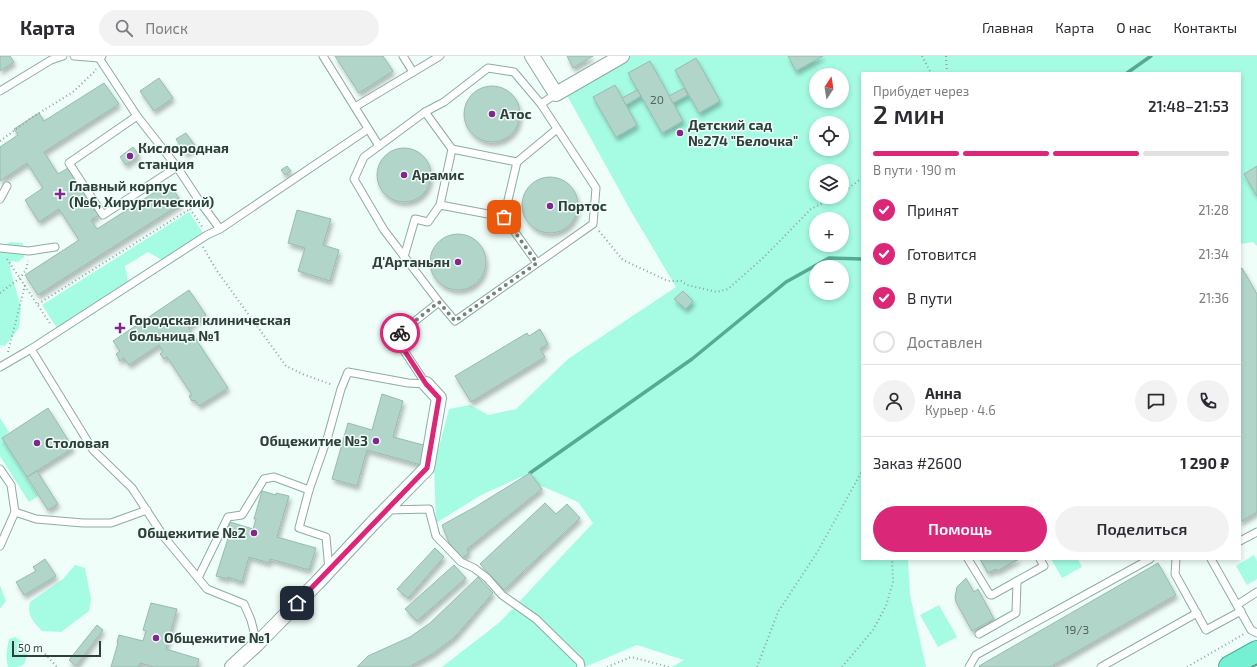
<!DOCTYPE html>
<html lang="ru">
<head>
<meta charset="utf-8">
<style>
  :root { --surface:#fff; --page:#f2f2f3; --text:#2b2b33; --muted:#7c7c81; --line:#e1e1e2; --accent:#db2777 }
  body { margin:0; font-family:"Exo 2",sans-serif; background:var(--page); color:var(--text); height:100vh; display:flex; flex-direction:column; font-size:15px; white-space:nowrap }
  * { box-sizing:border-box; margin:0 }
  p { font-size:13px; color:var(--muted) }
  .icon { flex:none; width:22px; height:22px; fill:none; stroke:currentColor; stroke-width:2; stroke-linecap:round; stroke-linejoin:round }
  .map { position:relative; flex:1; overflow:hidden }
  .details { position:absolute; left:861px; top:16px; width:380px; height:488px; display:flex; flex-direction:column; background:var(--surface); border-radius:0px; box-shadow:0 2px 6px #0003 }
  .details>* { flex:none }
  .needle { width:26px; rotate:12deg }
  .buttons { position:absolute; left:809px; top:12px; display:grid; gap:8px }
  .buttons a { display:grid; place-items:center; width:40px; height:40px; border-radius:50%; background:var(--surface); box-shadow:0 2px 6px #0003; font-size:20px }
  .scale { position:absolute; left:12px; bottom:10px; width:89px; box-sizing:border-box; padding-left:4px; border:2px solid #303f3a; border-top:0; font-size:11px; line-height:14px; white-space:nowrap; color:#303f3a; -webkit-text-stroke:3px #f0fef9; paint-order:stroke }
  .pin { position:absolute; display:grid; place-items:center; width:34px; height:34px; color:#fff; margin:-17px; border-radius:8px; box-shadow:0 2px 6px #0006 }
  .courier { position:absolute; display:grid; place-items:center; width:40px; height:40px; margin:-20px; border:3px solid #db2777; border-radius:50%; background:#fff; color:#222; box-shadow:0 1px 5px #0007 }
  .head em { font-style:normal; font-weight:600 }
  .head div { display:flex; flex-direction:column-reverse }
  .head { display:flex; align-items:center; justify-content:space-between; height:68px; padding:0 12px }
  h1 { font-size:26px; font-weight:600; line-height:30px }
  .bar { display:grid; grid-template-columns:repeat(4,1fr); gap:6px 4px; align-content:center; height:48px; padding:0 12px }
  .bar i { height:5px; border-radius:3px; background:var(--line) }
  .bar .active { background:var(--accent) }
  .bar p { grid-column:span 4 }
  .line { display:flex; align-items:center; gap:10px; padding:0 12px; border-top:1px solid var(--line) }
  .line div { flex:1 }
  .round { display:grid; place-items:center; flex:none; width:42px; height:42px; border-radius:21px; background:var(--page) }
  ol { padding:0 12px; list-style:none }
  li { display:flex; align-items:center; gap:12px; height:44px }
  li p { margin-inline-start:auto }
  li .icon { padding:4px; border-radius:50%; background:var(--accent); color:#fff; stroke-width:4 }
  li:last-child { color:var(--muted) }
  li i { width:22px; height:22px; border:2px solid var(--line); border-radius:50% }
  .button { display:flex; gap:8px; margin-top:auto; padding:8px 12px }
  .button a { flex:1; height:46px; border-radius:24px; background:var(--accent); color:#fff; font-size:16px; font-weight:600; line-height:46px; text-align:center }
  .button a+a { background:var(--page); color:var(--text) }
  header { display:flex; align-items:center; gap:24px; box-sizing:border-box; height:56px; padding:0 20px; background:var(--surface); border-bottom:1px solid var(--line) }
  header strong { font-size:19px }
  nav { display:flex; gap:22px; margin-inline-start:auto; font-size:14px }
  .search { width:280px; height:36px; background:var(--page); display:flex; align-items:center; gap:10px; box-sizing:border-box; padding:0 14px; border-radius:22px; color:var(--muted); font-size:15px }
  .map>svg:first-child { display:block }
  .green { fill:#a6fce3; fill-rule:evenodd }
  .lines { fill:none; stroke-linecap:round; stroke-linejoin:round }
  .stream { stroke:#56aa94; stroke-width:3.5 }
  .building { fill:#b2d5ca; stroke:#98baaf; filter:url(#shadow) }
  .service-casing { stroke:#8bada2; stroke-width:9 }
  .minor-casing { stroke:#8bada2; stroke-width:16 }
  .trunk-casing { stroke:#47af96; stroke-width:24 }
  .path { stroke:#92a09b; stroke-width:2; stroke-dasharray:1 3; stroke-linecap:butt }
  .service { stroke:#fff; stroke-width:7 }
  .minor { stroke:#fff; stroke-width:14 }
  .trunk { stroke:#76f0d2; stroke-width:22 }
  .tram { stroke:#65746f; stroke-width:1 }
  .done { stroke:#73827d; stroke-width:4; stroke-dasharray:0 7.2 }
  .route { stroke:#db2777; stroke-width:5 }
  .poi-dot { fill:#85258f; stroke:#f0fef9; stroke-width:1.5 }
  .labels { text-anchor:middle; stroke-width:3; stroke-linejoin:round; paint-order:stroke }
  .number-label { font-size:12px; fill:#50645e }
  .poi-label { font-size:14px; font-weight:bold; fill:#303f3a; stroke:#f0fef9; text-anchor:start }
</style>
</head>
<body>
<header>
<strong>Карта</strong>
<div class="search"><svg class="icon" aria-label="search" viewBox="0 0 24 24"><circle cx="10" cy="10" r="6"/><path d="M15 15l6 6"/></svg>Поиск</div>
<nav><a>Главная</a><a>Карта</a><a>О нас</a><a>Контакты</a></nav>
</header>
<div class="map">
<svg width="1257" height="611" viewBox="0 0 1257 611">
  <defs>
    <filter id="shadow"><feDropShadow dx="2" dy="4" stdDeviation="2" flood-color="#0004"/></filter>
  </defs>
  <rect width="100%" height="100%" fill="#f0fef9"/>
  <g class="green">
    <path d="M626 0H1257V190L1253 186 1240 188V17H862V503H908L910 539 926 611H672L684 604 637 589 585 611H442L500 566 593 467 578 446 521 421 481 439 436 467 434 410 449 353 470 349 488 359 516 353 568 303 676 231 632 157 564 34ZM816 19H842V45H816ZM816 67H842V93H816ZM816 115H842V141H816ZM816 163H842V189H816ZM816 211H842V237H816Z"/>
    <path d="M189 156 203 177 162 204 148 196 125 210 128 225 57 272 42 249Z"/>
    <path d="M10 186 23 187 24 201 18 206 11 205 10 212 21 252 19 272 5 290 0 289V192Z"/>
    <path d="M0 362 9 376 2 382 38 440 29 446 0 400Z"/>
    <path d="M1254 499 1257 505V523L1247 529 1236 510Z"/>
    <path d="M1051 503H1078L1082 511 1062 522Z"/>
    <path d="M75 509 85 512 91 543 89 555 61 576 42 575C33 565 27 560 30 546L63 523Z"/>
    <path d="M0 529 6 545 0 553Z"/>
    <path d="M939 549 957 581 938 591 920 559Z"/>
    <path d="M15 581 24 587 29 594C23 611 26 611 8 611 5 601 7 593 9 583Z"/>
  </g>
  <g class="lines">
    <g class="stream">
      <path d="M1127 17 1151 0"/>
      <path d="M530 417 692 303 786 226 829 202 862 203"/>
    </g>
  </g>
  <g class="building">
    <path d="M0 0H10L14 6 0 15Z"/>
    <path d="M335 0H383L393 15 359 37Z"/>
    <path d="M567 0H593L573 12Z"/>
    <path d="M788 0H823L796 15Z"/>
    <path d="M696 2 720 45 699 57 675 14Z"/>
    <path d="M650 5 683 65 662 77 628 17Z"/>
    <path d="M159 22 173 42 154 55 140 35Z"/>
    <path d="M104 27 119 48 44 96 58 118 68 112 99 159 91 164 97 173 169 127 182 147 38 239 25 219 79 184 59 153 39 166 25 144 43 132 27 107 0 125V91L18 79 14 73 39 57 44 65Z"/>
    <path d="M615 29 637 69 616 81 593 41Z"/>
    <circle cx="492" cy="58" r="28"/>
    <path d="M684 32 688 39 673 47 669 40Z"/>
    <path d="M637 34 641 40 626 49 622 42Z"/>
    <path d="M186 77 196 91 186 98 176 83Z"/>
    <path d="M133 91 139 99 126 109 120 101Z"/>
    <circle cx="404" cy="119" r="27"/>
    <path d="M287 110 291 115 285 119 281 114Z"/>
    <path d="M1257 110V140L1244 118Z"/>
    <circle cx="550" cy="149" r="28"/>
    <path d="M297 154 331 163 323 189 339 194 330 225 298 215 305 192 288 187Z"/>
    <circle cx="458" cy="206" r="28"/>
    <path d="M1242 212 1257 238V456L1240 466V213Z"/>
    <path d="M189 234 206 259 188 271 228 332 199 350 195 344 192 345 189 340 192 339 167 301 164 303 160 298 163 296 159 289 129 309 124 302 120 305 116 298 120 295 113 285Z"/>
    <path d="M683 235 693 245 686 253 674 243Z"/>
    <path d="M540 273 548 288 540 293 545 301 471 346 455 320 527 277 529 280Z"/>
    <path d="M382 338 403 345 393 381 427 390 421 409 367 394 357 430 332 423 348 367 372 374Z"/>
    <path d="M48 352 73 392 27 421 2 382Z"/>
    <path d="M37 415 58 448 48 454 27 421Z"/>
    <path d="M530 417 542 433 467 493 469 497 462 502 449 487 442 469 475 451Z"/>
    <path d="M262 435 276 439V437L289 440 277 481 316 492 309 514 270 503 269 507 249 501 242 526 228 521 227 523 216 520 231 473 228 472 230 466 253 473 256 463H254Z"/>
    <path d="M545 447 556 458 567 448 580 462 504 534 480 508Z"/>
    <path d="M435 492 444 501 408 542 397 533Z"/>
    <path d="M45 503 56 520 24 539 16 526 36 515 33 511Z"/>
    <path d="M980 503H1019L997 515 996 513 988 517Z"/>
    <path d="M980 503H1019L997 515 996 513 988 517Z"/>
    <path d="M1158 507 1176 539 1050 611H980L979 610Z"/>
    <path d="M454 509 466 522 417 565 405 553Z"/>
    <path d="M478 521 493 537 455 581 434 597 409 611H357L368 600 410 581 430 567Z"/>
    <path d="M966 522 974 536 978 533 994 563 972 575 956 546 955 541 957 531Z"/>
    <path d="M151 547 177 553 166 593 199 603 197 611H154L140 607 138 611H111L118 587 117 586 119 579 143 585 146 575 143 574Z"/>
    <path d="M97 569 103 574 76 610 69 604Z"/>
  </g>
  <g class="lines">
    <g class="service-casing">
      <g id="service">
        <path d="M74 0 99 2 102 0"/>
        <path d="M323 0 379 90"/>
        <path d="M403 0 413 16"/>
        <path d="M99 2 137 60 177 111 200 146 220 173"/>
        <path d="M0 35 51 4 63 0"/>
        <path d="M541 48 556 38"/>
        <path d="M355 51 440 0"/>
        <path d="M425 56 452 93 440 149"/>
        <path d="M137 60 69 107 103 159 177 111"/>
        <path d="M452 93 517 106 557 73"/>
        <path d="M517 106 504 161 537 207"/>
        <path d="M0 143 7 130"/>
        <path d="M0 192 29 195 55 191"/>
        <path d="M404 201 415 163 428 166 440 149 504 161"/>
        <path d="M31 293 93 394 132 432 164 481 198 522"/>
        <path d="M0 311 31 293 207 179 220 173 368 73"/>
        <path d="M426 328 395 281 439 246 455 265 593 168 596 132 541 48 514 16 488 12 444 46 425 56 364 101 354 123 384 174 439 246"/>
        <path d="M0 413 11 429 15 456 0 490"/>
        <path d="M388 454 429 453 436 480 461 506 474 512 487 522 502 539 536 563 580 606 581 611"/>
        <path d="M15 456 36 463 83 467H111L147 454"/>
        <path d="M1240 485 1257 476"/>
        <path d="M968 503 990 539H992L1044 510 1040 503"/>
        <path d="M1176 503 1175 518 1206 574 1241 555"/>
        <path d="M1211 503 1251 574 1257 577"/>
        <path d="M329 514 326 481 299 472 309 434 328 380 341 333 348 316 408 327 426 328"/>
        <path d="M1237 549 1257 536"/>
        <path d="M979 578 1016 557 1017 525"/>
        <path d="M257 588 251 564 244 548 207 533 198 522 228 461 242 459 264 423 274 421 309 434"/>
        <path d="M969 611 976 599 1150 503"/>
        <path d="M1101 611 1197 557"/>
      </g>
    </g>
    <g class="minor-casing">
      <g id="minor">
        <path d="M532 0 556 38 622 0"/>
        <path d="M232 611 257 588 317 527 372 468 427 412 439 342 426 328"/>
      </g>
    </g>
    <g class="trunk-casing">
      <path id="trunk" d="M1230 611 1257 596"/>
    </g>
    <g class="path">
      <path d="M922 0 931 17"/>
      <path d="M946 0 947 17"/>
      <path d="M0 85 31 62 73 36 95 15 96 13"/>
      <path d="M842 137 862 122"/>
      <path d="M190 153 203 172"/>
      <path d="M599 175 623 204 668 225H681L687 229 717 236 728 233 764 201 811 153 834 141"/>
      <path d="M203 191 217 215 286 310 305 319 333 329"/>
      <path d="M7 203 51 269"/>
      <path d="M0 237 20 222 26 214 28 205"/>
      <path d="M38 248 193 151"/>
      <path d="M8 296 25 229"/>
      <path d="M37 589 57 611"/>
      <path d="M607 611 631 601 669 611"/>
      <path d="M757 611 778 556 818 495 862 415"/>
      <path d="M842 611 873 574 886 550 893 526 892 503"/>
      <path d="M1187 611 1244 578"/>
    </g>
    <use href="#service" class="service"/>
    <use href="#minor" class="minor"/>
    <use href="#trunk" class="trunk"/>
    <path class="tram" d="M1251 611 1257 608"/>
  </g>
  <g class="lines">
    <path class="done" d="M400 277 439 246 455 265 537 207 504 161"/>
    <path class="route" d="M297 547 427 412 439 342 426 328 395 280 400 277"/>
  </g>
  <g class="poi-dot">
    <circle cx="492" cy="58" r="4"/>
    <circle cx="680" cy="77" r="4"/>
    <circle cx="130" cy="100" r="4"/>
    <circle cx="404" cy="119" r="4"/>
    <path d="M58 132h4v4h4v4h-4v4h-4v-4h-4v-4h4z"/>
    <circle cx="550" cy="150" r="4"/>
    <circle cx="458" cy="206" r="4"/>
    <path d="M118 266h4v4h4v4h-4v4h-4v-4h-4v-4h4z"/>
    <circle cx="376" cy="385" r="4"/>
    <circle cx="37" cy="387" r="4"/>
    <circle cx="254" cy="477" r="4"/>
    <circle cx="156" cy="582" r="4"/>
  </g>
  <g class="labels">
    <g class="number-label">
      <text x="657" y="48">20</text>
      <text x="1077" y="578">19/3</text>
    </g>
    <g class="poi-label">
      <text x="500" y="63">Атос</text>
      <text x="688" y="74">Детский сад<tspan x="688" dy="16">№274 "Белочка"</tspan></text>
      <text x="138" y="97">Кислородная<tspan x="138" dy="16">станция</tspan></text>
      <text x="412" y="124">Арамис</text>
      <text x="69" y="135">Главный корпус<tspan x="69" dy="16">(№6, Хирургический)</tspan></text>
      <text x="558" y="155">Портос</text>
      <text x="450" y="211" text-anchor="end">Д'Артаньян</text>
      <text x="129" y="269">Городская клиническая<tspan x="129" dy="16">больница №1</tspan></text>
      <text x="368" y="390" text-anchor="end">Общежитие №3</text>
      <text x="45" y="392">Столовая</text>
      <text x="246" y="482" text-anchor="end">Общежитие №2</text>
      <text x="164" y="587">Общежитие №1</text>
    </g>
  </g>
</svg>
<div class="buttons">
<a><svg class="needle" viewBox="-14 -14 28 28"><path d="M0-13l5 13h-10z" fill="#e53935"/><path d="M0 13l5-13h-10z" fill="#7c7c81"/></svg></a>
<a><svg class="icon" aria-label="locate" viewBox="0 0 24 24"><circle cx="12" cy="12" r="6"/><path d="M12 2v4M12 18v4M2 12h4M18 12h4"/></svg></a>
<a><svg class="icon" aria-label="layers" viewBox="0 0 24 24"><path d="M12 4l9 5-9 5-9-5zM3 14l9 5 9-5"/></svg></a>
<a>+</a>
<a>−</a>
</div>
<div class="scale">50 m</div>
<div class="pin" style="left:504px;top:161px;background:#ea580c"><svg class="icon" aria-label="bag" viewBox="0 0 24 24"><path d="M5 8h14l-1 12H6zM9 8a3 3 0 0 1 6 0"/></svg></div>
<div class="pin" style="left:297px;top:547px;background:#1f2937"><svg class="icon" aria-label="home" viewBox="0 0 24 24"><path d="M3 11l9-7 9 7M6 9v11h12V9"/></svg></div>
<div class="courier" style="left:400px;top:277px"><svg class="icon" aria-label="bike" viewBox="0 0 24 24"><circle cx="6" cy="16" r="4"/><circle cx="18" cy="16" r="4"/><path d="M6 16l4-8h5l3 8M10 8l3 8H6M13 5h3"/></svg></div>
<section class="details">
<div class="head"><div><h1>2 мин</h1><p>Прибудет через</p></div><em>21:48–21:53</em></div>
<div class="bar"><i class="active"></i><i class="active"></i><i class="active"></i><i></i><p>В пути · 190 m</p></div>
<ol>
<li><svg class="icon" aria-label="check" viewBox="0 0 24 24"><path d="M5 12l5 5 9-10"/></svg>Принят<p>21:28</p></li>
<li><svg class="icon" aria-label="check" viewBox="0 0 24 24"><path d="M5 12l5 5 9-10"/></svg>Готовится<p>21:34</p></li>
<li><svg class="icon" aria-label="check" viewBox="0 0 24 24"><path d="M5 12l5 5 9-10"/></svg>В пути<p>21:36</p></li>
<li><i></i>Доставлен</li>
</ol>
<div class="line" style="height:72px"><a class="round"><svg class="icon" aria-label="person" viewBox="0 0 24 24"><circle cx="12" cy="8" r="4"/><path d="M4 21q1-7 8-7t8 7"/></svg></a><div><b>Анна</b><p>Курьер · 4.6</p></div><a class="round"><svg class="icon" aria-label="chat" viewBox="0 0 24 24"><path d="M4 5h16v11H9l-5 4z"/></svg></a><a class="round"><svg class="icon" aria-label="phone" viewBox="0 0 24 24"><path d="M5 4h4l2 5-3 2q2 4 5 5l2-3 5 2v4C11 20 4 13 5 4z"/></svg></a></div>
<div class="line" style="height:52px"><div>Заказ #2600</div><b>1 290 ₽</b></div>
<div class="button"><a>Помощь</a><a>Поделиться</a></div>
</section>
</div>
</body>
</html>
